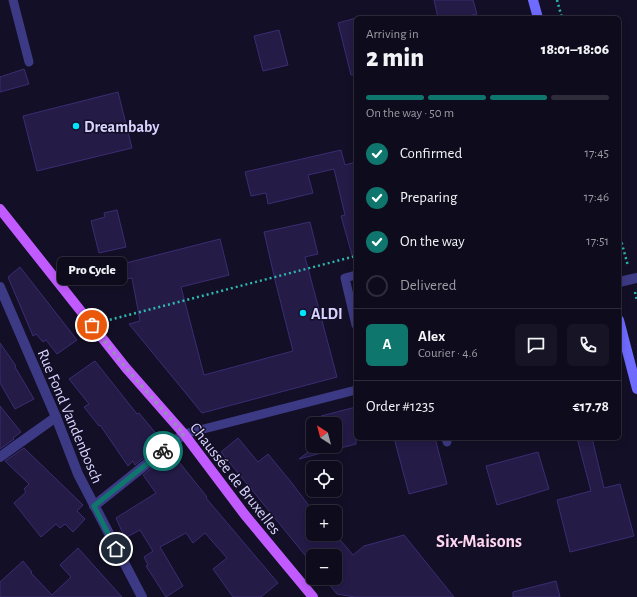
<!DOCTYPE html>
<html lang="en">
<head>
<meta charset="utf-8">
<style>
  :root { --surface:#0e0b1c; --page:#171425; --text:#f1f3f6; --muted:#9b9ba3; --line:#2e2b3b; --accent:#0f766e }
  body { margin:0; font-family:"Alegreya Sans",sans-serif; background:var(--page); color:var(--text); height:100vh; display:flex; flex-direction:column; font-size:15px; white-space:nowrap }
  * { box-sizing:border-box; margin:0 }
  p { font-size:13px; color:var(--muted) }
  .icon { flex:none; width:22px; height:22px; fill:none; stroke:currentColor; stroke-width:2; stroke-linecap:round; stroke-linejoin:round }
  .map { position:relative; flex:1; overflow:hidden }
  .details { position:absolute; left:354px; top:16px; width:267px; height:424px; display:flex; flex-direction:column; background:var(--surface); border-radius:6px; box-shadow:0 2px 10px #0003,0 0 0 1px var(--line) }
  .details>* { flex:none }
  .needle { width:26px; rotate:324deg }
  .controls { position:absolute; left:306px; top:417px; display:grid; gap:8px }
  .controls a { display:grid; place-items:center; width:36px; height:36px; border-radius:6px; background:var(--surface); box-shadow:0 2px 10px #0003,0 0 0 1px var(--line); font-size:20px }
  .pin { position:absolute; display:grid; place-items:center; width:34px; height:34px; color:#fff; margin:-17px; border:2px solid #fff; border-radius:50%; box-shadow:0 1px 4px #0007 }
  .courier { position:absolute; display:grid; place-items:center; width:40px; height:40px; margin:-20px; border:3px solid #0f766e; border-radius:50%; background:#fff; color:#222; box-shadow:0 1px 5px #0007 }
  .bubble { position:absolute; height:28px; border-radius:6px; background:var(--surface); box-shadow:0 2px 10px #0003,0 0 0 1px var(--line); font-size:13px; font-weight:800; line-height:28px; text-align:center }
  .head em { font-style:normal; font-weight:800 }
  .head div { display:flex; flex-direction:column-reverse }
  .head { display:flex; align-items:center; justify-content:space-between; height:68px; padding:0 12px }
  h1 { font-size:26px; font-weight:800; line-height:30px }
  .bar { display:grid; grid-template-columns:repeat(4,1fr); gap:6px 4px; align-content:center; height:48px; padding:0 12px }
  .bar i { height:5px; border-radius:3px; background:var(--line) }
  .bar .on { background:var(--accent) }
  .bar p { grid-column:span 4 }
  .line { display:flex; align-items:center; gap:10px; padding:0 12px; border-top:1px solid var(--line) }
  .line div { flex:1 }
  .round { display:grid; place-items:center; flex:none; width:42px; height:42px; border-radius:6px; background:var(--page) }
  ol { padding:0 12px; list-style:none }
  li { display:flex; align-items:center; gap:12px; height:44px }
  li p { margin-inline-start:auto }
  li .icon { padding:4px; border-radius:50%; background:var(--accent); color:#fff; stroke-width:4 }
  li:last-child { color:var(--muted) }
  li i { width:22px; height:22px; border:2px solid var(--line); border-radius:50% }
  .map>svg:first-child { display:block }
  .building { fill:#241b47; stroke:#3b2d73 }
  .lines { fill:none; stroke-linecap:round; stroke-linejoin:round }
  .path { stroke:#2fb8b0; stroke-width:2.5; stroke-dasharray:2 3; stroke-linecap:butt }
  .lane { stroke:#3d3a85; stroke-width:9 }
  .street { stroke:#3d3a85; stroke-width:10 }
  .secondary { stroke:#6f6bff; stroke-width:10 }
  .primary { stroke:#c25bff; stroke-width:10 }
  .done { stroke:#948fb3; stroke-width:4; stroke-dasharray:0 7.2 }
  .route { stroke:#0f766e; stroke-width:5 }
  .poi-dot { fill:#00e5ff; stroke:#130f26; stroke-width:1.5 }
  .labels { text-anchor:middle; stroke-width:3; stroke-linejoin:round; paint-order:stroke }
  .poi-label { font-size:16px; font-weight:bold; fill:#d9d4ff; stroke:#130f26; text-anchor:start }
  .street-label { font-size:16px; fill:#d9d4ff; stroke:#130f26 }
  .quarter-label { font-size:18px; font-weight:bold; fill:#ffd6f0; stroke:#130f26 }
</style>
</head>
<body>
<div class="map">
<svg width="637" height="597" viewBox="0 0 637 597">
  <rect width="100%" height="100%" fill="#130f26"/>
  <g class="building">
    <path d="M434 0H473L477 14 459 18H438Z"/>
    <path d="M356 18V75H351L338 23Z"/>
    <path d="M279 30 288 65 263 71 254 36Z"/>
    <path d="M24 69 29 84 0 92V77Z"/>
    <path d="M118 92 132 148 37 171 23 116Z"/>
    <path d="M341 150 345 165 356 162V254L352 255 341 216 345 215 334 169 308 175 313 193 268 204 266 193 251 196 245 172Z"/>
    <path d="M117 210 126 247 99 253 91 221 105 217 104 213Z"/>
    <path d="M310 222 318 254 305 257 337 377 202 413 129 324 140 321 132 278 126 279 122 264 220 239 229 275 181 287 204 375 293 351 275 280 264 232Z"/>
    <path d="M20 267 77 340 57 354 46 340 43 342 36 334 33 336 8 277Z"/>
    <path d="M0 343 16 366 15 367 34 399 15 409 0 383Z"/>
    <path d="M95 361 137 414 139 413 163 442 135 465 133 461 128 466 100 425 99 426 84 407 89 404 69 379Z"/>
    <path d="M0 406 21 432 13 438 14 439 0 449Z"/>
    <path d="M356 407V444L299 459 316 446H335V424H324L321 416Z"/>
    <path d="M238 438 258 462 268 454 291 482 313 511V534H335L353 555 364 546 404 535 454 597H355L337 594 324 578H335V556H313V565L221 452Z"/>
    <path d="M394 438H435L447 484 409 494Z"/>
    <path d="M577 438H592L604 488 620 484 634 536 570 552 557 500 591 491Z"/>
    <path d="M24 448 83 505 77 511 85 519 73 532 65 524 60 528 56 524 41 537 14 503 26 492 24 489 29 484 5 461Z"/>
    <path d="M171 452 207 497 206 498 278 583 261 597H233L213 569 227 558 205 533 193 543 186 533 160 547 183 586 166 597 146 566 148 565 144 557 153 551 140 530 125 538 116 518 156 493 143 475Z"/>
    <path d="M538 452 549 489 497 505 486 466Z"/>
    <path d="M78 548 122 597H0V582L23 561 32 572 31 573 52 595 71 577 60 565Z"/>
    <path d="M556 581 560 597H513V592Z"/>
  </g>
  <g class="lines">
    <g class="path">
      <path d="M557 0 562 18"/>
      <path d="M619 233 628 266"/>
      <path d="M635 292 637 301"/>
      <path d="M105 321 356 256"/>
    </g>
    <g class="lane">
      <path d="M13 0 29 62"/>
      <path d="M356 275 345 278 356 325"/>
      <path d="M184 434 356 390"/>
      <path d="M446 438 447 442"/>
    </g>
    <g class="street">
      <path d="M619 282 637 278"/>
      <path d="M0 287 56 417 78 474 142 597"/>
      <path d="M0 457 56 417"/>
      <path d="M94 506 184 434"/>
    </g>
    <g class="secondary">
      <path d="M533 0 538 18"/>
      <path d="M619 320 637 389"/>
    </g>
    <path class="primary" d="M0 209 126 368 184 434 245 515 313 597"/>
  </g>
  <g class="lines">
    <path class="done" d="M92 325 126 368 184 434 163 451"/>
    <path class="route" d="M116 549 94 506 163 451"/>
  </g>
  <g class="poi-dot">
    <circle cx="76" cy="126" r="4"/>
    <circle cx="303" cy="313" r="4"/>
  </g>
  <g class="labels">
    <g class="poi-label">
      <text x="84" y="132">Dreambaby</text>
      <text x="311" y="319">ALDI</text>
    </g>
    <g class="street-label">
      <text transform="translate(71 416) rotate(67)" y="6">Rue Fond Vandenbosch</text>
      <text transform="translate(236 478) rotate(52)" y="6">Chaussée de Bruxelles</text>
    </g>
    <g class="quarter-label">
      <text x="479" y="547">Six-Maisons</text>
    </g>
  </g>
</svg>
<div class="controls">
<a><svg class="needle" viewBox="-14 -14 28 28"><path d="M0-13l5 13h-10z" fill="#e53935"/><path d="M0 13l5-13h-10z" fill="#9b9ba3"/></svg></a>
<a><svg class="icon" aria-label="locate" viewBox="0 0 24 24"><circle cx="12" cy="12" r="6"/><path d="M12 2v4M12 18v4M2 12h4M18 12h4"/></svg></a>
<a>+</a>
<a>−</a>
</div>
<div class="pin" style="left:92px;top:325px;background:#ea580c"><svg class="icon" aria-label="bag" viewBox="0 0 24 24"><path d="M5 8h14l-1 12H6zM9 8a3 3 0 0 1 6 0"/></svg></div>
<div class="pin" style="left:116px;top:549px;background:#1f2937"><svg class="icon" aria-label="home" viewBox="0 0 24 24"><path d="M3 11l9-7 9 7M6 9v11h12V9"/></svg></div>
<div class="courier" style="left:163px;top:451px"><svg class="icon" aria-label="bike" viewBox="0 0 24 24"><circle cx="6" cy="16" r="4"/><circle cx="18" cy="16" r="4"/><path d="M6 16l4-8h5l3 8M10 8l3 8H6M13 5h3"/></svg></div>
<div class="bubble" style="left:57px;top:257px;width:70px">Pro Cycle</div>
<section class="details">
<div class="head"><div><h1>2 min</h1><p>Arriving in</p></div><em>18:01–18:06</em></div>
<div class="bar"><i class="on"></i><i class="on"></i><i class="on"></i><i></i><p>On the way · 50 m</p></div>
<ol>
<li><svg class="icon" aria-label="check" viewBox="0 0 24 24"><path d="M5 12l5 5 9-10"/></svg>Confirmed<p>17:45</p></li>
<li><svg class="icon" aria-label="check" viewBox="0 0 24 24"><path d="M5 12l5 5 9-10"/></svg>Preparing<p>17:46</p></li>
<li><svg class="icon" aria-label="check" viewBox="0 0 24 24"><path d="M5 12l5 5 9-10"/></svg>On the way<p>17:51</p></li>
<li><i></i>Delivered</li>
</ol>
<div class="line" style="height:72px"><b class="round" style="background:var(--accent);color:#fff">A</b><div><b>Alex</b><p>Courier · 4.6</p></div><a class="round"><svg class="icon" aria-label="chat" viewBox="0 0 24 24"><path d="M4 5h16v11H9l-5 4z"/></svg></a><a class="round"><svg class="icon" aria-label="phone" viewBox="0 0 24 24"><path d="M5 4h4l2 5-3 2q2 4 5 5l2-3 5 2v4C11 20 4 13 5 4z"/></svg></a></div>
<div class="line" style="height:52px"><div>Order #1235</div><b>€17.78</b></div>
</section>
</div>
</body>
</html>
